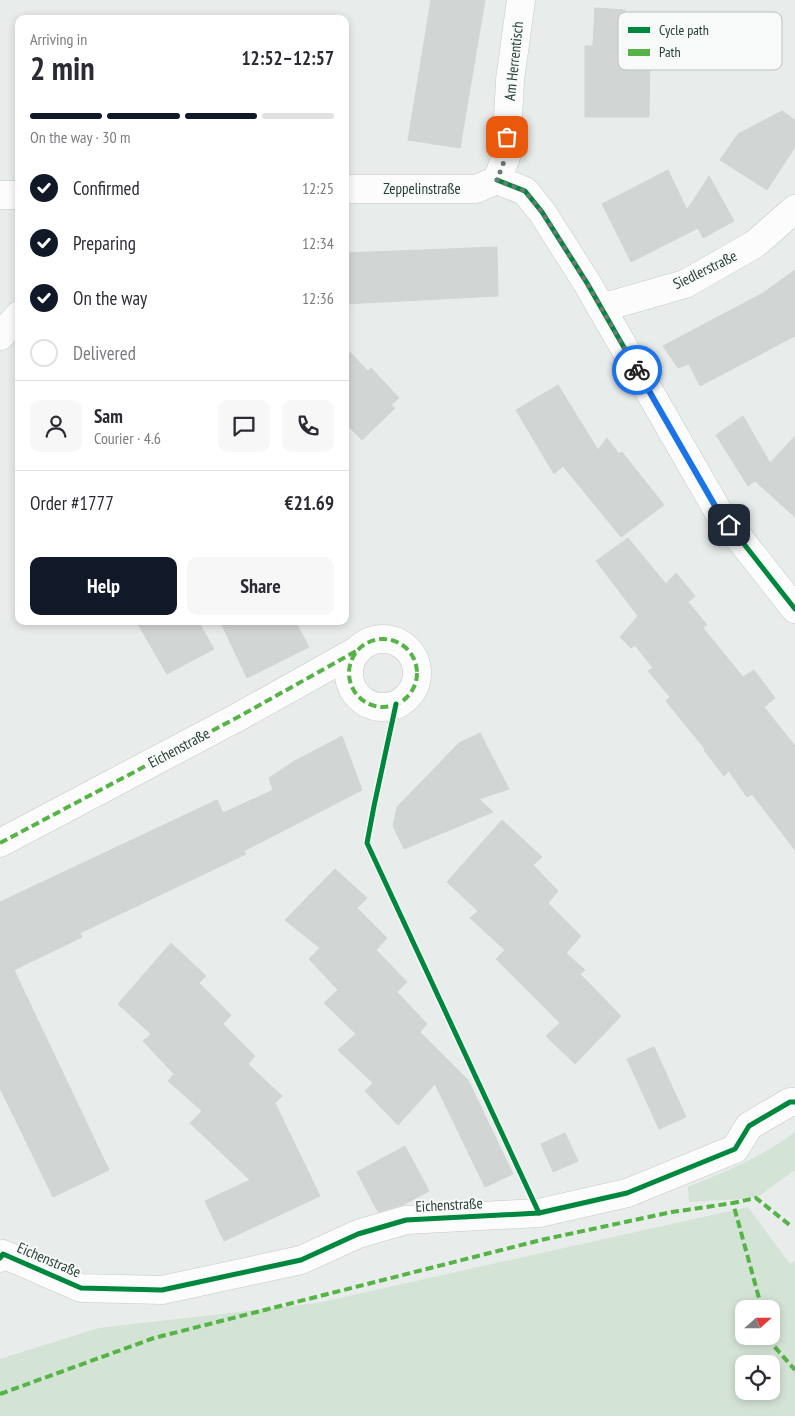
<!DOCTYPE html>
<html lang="en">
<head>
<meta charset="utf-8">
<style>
  :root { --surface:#fff; --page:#f7f7f7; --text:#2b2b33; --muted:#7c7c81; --line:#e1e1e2; --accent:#111827 }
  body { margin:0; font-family:"PT Sans Narrow",sans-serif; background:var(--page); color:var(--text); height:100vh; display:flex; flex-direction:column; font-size:19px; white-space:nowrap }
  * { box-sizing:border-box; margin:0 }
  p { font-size:16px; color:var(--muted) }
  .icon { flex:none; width:28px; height:28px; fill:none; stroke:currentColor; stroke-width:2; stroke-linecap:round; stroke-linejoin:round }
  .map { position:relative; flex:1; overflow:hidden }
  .details { position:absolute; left:15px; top:15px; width:334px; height:610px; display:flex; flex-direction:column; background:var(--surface); border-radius:10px; box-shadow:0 2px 8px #0003 }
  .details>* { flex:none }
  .needle { width:32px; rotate:69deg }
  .buttons { position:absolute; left:735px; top:1300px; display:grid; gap:10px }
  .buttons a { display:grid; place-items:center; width:45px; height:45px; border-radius:10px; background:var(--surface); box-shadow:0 2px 8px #0003; font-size:25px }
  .pin { position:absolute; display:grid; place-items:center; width:42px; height:42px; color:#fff; margin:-21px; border-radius:10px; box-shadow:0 2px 8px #0006 }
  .courier { position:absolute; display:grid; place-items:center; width:50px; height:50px; margin:-25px; border:4px solid #1a73e8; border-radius:50%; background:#fff; color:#222; box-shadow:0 1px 6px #0007 }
  .headline em { font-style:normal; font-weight:800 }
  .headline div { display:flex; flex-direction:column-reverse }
  .headline { display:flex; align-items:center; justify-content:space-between; height:85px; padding:0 15px }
  h1 { font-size:32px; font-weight:800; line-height:38px }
  .bar { display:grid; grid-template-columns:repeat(4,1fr); gap:8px 5px; align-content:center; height:60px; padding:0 15px }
  .bar i { height:6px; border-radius:4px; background:var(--line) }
  .bar .selected { background:var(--accent) }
  .bar p { grid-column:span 4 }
  .line { display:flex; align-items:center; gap:12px; padding:0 15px; border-top:1px solid var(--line) }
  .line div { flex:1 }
  .round { display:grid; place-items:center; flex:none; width:52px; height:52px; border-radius:10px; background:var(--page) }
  ol { padding:0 15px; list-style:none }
  li { display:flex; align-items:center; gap:15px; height:55px }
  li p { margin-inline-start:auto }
  li .icon { padding:5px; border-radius:50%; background:var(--accent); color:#fff; stroke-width:4 }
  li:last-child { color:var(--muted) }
  li i { width:28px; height:28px; border:2px solid var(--line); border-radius:50% }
  .action { display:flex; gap:10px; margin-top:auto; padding:10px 15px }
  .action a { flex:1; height:58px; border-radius:10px; background:var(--accent); color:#fff; font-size:20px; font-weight:800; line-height:58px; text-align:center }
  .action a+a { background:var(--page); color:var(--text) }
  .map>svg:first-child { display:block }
  .green { fill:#d3e3d5; fill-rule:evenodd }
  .building { fill:#d1d5d3; stroke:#d1d5d3 }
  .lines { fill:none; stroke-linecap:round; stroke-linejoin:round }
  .street-casing { stroke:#c5c9c7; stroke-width:29 }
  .street { stroke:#fcfcfc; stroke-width:28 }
  .quiet { stroke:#56b346; stroke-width:4; stroke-dasharray:8 4; stroke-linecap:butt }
  .cycleway-casing { stroke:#f7faf8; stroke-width:8 }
  .cycleway { stroke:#00873e; stroke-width:5 }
  .done { stroke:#6b7b74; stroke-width:5; stroke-dasharray:0 9 }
  .route { stroke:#1a73e8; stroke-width:6 }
  .labels { text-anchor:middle; stroke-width:4; stroke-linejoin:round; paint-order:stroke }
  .street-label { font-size:15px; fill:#273e34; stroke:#f7faf8 }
  .key { fill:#f7faf8; stroke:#b9c2bd; stroke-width:1 }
  .key-label { font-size:14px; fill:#273e34 }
</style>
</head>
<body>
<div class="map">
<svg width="795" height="1416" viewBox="0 0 795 1416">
  <rect width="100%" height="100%" fill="#e8ecea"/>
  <g class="green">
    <path d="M795 1132V1170L756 1198 689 1202 688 1187C727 1171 762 1157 795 1132Z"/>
    <path d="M748 1207 790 1264 795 1261V1416H0V1359L99 1328 317 1303ZM744 1309H771V1336H744ZM744 1364H771V1391H744Z"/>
  </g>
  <g class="building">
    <path d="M431 0H485L460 148 408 140Z"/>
    <path d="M595 8 625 10 623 46 650 47 649 117H585V46H593Z"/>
    <path d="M782 111 795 120V147L767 190 720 160 738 134Z"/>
    <path d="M668 170 687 210 709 176 734 221 703 238 698 228 631 262 602 204Z"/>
    <path d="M497 247 498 296 345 304V253Z"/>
    <path d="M795 270V336L700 386 689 364 678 368 663 346 763 293Z"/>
    <path d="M345 347 368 371 371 368 399 398 391 405 395 408 362 440 345 423Z"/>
    <path d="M558 385 598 450 607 438 619 454 622 452 664 505 621 537 563 466 554 474 516 410Z"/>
    <path d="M743 416 770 463 795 436V517L755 481 748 486 716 435Z"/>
    <path d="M628 538 666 584 676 573 695 596 688 602 707 625 703 628 743 677 754 670 775 698 764 707 795 746V850L752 794 747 797 729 771 724 776 704 750 705 749 666 701 670 697 648 671 653 668 635 645 631 648 620 637 638 616 596 561Z"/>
    <path d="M136 621H198L214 649 167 674Z"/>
    <path d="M220 621H295L309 647 247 678Z"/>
    <path d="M480 733 509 789 479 799 493 812 404 849 393 826 397 807 459 743Z"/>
    <path d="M342 736 362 790 244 851 246 854 80 933 82 937 14 970 109 1170 53 1197 0 1088V902L217 800 223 813 273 790 269 778 293 762Z"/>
    <path d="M502 820 542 857 533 865 558 891 548 903 581 936 566 953 585 970 580 974 621 1016 575 1064 546 1036 560 1023 496 959 505 950 470 918 478 911 447 882Z"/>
    <path d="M335 869 367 898 357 908 387 938 376 950 407 982 397 992 427 1024 420 1032 468 1080 513 1174 485 1187 435 1084 398 1125 365 1091 373 1083 338 1050 356 1034 324 1003 338 990 309 959 320 948 285 920Z"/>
    <path d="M171 943 206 976 199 983 231 1015 223 1024 255 1056 248 1064 282 1096 275 1103 320 1196 224 1241 205 1201 250 1180 190 1123 202 1111 168 1081 174 1074 143 1041 151 1034 118 1004Z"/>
    <path d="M654 1047 686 1117 659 1129 627 1059Z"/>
    <path d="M565 1133 578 1161 553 1172 541 1144Z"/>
    <path d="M405 1146 429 1191 403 1205 378 1212 357 1172Z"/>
  </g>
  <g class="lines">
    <g class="street-casing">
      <g id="street">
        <path d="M497 180 525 191 542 212 587 283 718 511 795 609"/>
        <path d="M497 180 506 157 510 80 521 0"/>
        <path d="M345 189H476L497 180"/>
        <path d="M0 195H19"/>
        <path d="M601 308 685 284 755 244 795 209"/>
        <path d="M0 336 19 315"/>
        <circle cx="383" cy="673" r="34"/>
        <path d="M0 843 240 716 358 650"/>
        <path d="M0 1258 3 1254 81 1288 162 1290 301 1260 358 1234 406 1220 539 1213 627 1193 735 1149 749 1126 790 1102H795"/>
      </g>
    </g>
    <use href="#street" class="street"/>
    <g class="quiet">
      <circle cx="383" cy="673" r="34"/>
      <path d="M0 843 240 716 358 650"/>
      <path d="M762 1309 733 1203 756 1198 791 1226"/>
      <path d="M770 1336 773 1345 795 1370"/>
      <path d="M0 1394 154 1338 541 1240 672 1212 733 1203"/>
    </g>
    <g class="cycleway-casing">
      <g id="cycleway">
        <path d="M497 180 525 191 542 212 587 283 718 511 795 609"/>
        <path d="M396 704 374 806 367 843 539 1213"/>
        <path d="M0 1258 3 1254 81 1288 162 1290 301 1260 358 1234 406 1220 539 1213 627 1193 735 1149 749 1126 790 1102H795"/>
      </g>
    </g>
    <use href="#cycleway" class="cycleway"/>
  </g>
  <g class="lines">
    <path class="done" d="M507 137 506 156 497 180 525 191 542 212 587 283 637 370"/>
    <path class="route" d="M637 370 718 511 729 525"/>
  </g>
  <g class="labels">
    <g class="street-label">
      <text transform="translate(514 61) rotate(-84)" y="5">Am Herrentisch</text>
      <text x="422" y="194">Zeppelinstraße</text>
      <text transform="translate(705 270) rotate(-26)" y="5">Siedlerstraße</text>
      <text transform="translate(179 748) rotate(-28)" y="5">Eichenstraße</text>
      <text transform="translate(449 1205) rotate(-3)" y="5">Eichenstraße</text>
      <text transform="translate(49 1260) rotate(23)" y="5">Eichenstraße</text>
    </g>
  </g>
  <rect x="618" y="12" width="164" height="58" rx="8" class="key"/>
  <rect x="628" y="27" width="22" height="6" fill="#00873e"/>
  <rect x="628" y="49" width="22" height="7" fill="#56b346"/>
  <g class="key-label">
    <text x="659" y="35">Cycle path</text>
    <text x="659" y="57">Path</text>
  </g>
</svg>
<div class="buttons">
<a><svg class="needle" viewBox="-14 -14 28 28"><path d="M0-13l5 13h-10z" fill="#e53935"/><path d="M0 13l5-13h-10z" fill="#7c7c81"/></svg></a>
<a><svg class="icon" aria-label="locate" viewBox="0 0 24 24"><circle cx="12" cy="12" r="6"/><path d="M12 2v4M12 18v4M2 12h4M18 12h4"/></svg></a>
</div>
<div class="pin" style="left:507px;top:137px;background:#ea580c"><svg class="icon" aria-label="bag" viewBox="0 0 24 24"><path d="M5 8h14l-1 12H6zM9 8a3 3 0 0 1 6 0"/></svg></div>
<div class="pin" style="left:729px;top:525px;background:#1f2937"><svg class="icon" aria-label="home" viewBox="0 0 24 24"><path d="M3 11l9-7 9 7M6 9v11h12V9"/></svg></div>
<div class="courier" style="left:637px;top:370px"><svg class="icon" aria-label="bike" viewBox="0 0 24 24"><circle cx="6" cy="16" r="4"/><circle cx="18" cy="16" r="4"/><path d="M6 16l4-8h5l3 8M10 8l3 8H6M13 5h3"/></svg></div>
<section class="details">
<div class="headline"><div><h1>2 min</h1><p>Arriving in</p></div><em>12:52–12:57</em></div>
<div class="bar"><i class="selected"></i><i class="selected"></i><i class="selected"></i><i></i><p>On the way · 30 m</p></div>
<ol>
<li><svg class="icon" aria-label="check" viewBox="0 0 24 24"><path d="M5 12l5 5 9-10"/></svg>Confirmed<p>12:25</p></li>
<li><svg class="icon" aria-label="check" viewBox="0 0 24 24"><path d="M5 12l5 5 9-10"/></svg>Preparing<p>12:34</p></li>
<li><svg class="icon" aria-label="check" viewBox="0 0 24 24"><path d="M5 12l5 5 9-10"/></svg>On the way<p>12:36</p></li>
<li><i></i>Delivered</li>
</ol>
<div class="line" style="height:90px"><a class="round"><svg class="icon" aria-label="person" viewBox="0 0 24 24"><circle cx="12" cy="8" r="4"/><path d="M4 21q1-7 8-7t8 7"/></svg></a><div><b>Sam</b><p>Courier · 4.6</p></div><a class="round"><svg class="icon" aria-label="chat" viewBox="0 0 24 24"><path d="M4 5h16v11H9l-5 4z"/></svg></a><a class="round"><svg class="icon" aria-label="phone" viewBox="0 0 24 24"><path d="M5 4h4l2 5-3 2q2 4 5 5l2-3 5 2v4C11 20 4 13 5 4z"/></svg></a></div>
<div class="line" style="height:65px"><div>Order #1777</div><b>€21.69</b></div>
<div class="action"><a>Help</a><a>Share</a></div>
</section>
</div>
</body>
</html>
